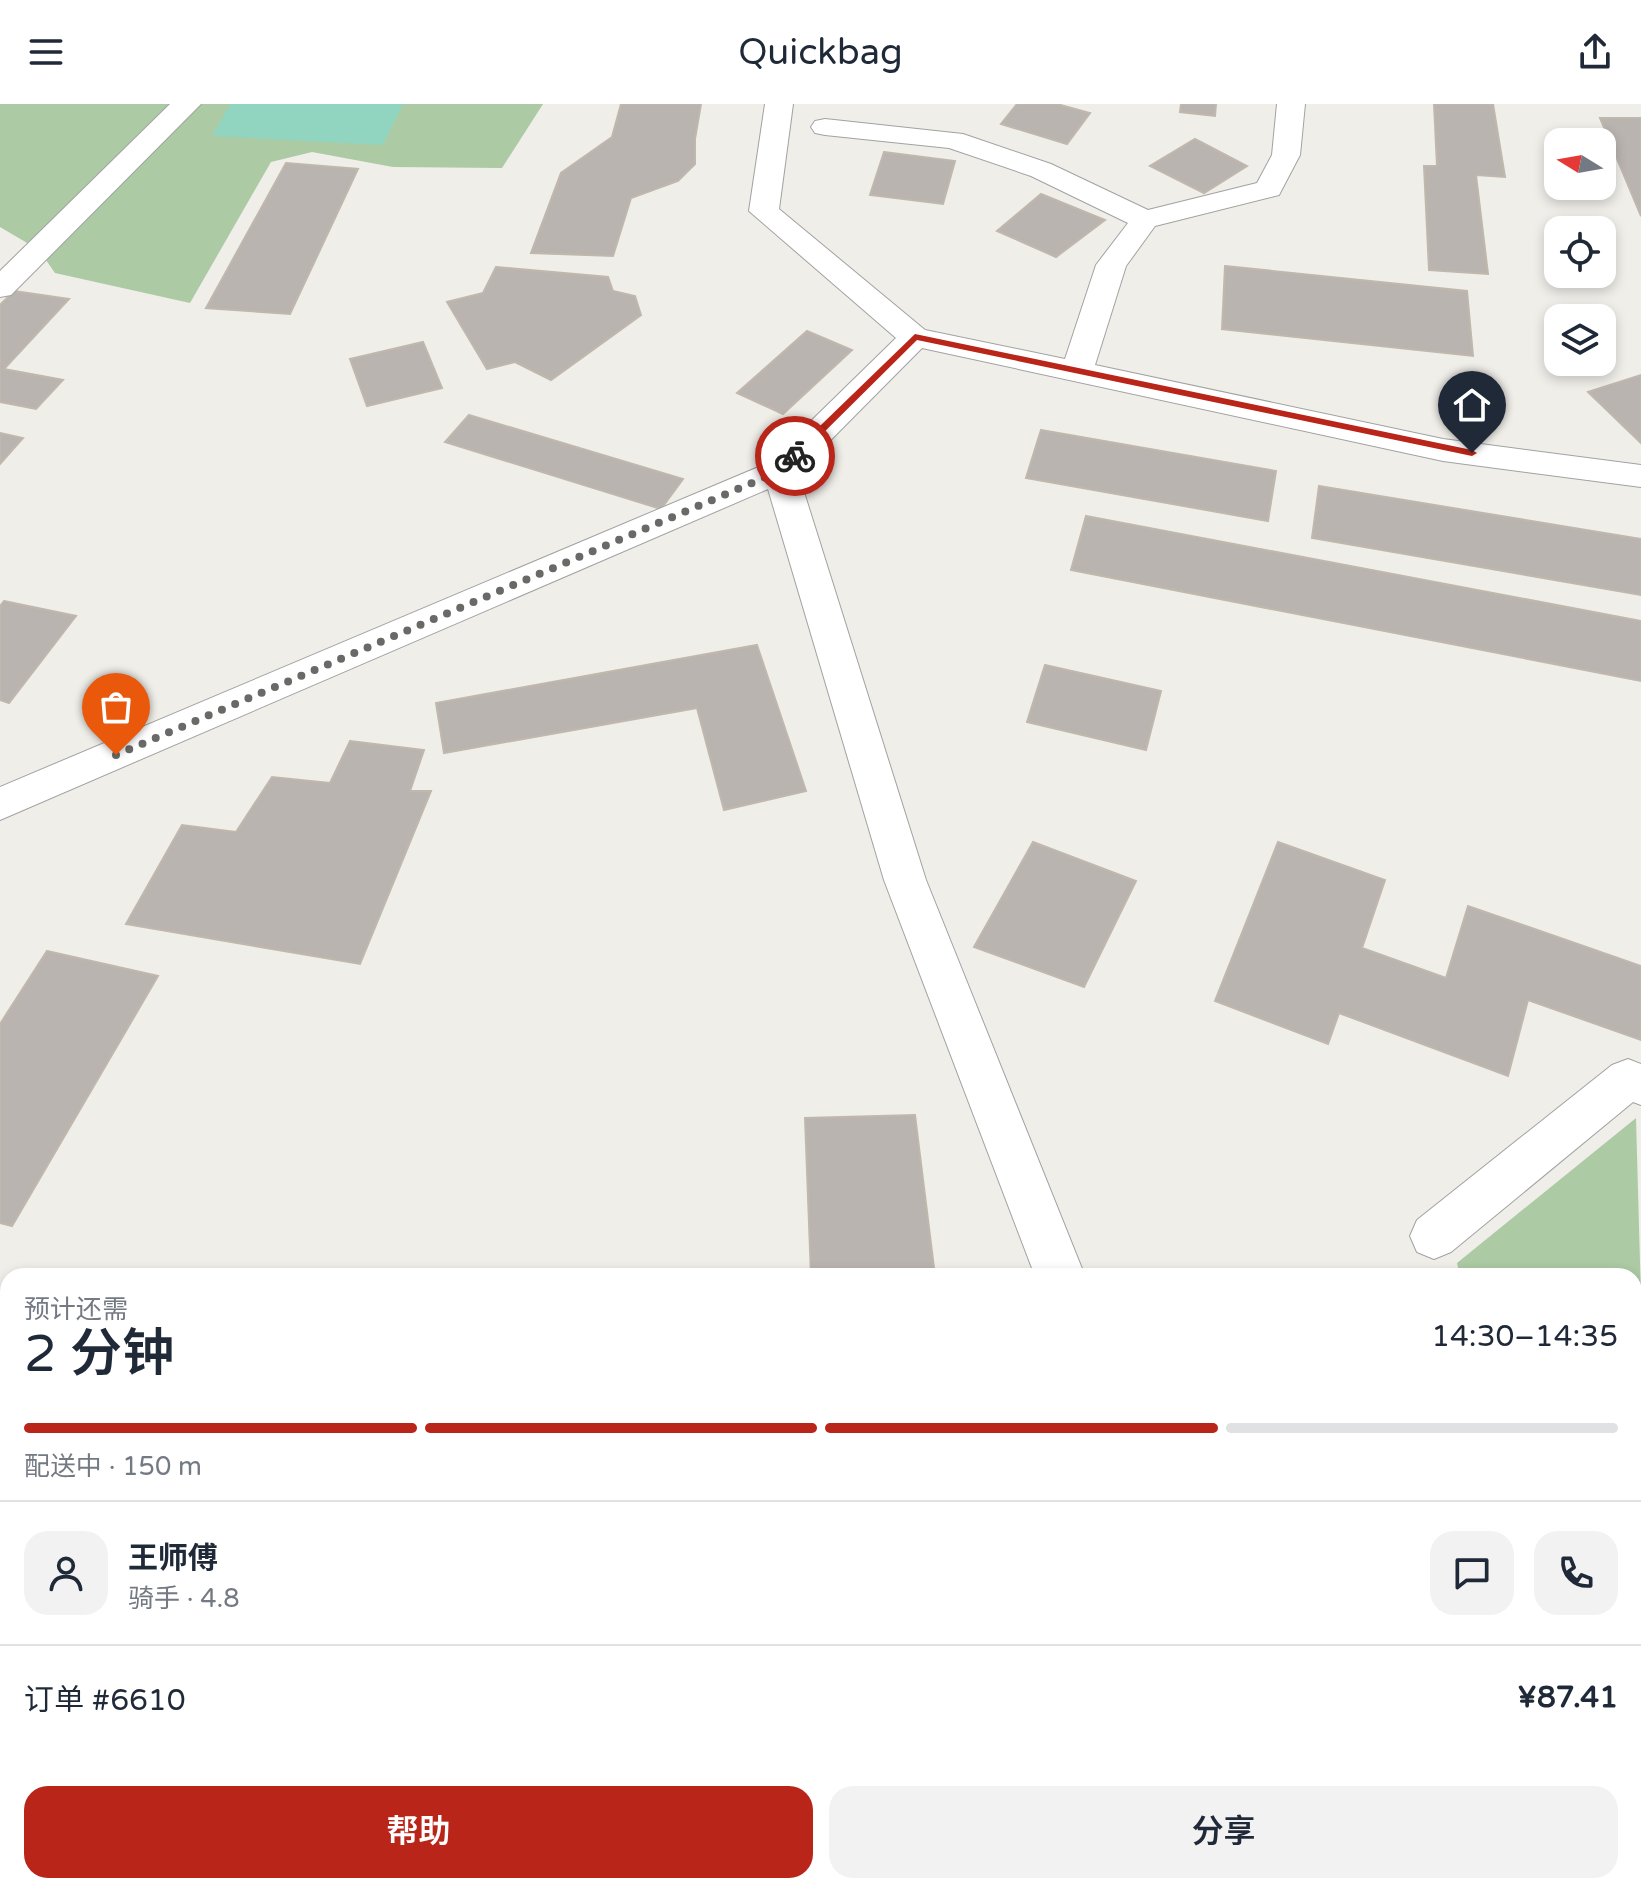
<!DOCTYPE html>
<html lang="zh">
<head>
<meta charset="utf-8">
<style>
  :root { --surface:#fff; --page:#f2f2f3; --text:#1f2937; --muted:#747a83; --line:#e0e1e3; --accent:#b92519 }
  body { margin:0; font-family:"Varela Round","Noto Sans SC",sans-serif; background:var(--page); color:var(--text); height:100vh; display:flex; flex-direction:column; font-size:30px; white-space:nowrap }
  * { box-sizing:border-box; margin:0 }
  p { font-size:26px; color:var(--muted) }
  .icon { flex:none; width:44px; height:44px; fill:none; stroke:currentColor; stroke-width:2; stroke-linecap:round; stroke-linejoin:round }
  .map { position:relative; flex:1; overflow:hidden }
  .drawer { position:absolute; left:0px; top:1164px; width:1642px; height:626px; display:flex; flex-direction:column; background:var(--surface); border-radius:24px 24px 0 0; box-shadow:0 4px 12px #0003 }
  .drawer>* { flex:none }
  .needle { width:52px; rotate:281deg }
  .buttons { position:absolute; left:1544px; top:24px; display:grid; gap:16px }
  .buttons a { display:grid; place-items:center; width:72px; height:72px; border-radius:16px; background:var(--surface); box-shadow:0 4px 12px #0003; font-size:40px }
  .pin { position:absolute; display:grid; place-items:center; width:68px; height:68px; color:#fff; margin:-82px -34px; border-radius:50% 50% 50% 0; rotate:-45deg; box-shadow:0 0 8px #0007 }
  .pin .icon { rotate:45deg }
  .courier { position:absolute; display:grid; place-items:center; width:80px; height:80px; margin:-40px; border:6px solid #b92519; border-radius:50%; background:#fff; color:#222; box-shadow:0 2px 10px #0007 }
  .head em { font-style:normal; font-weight:600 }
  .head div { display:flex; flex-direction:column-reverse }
  .head { display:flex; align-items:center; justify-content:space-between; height:136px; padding:0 24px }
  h1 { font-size:52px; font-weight:600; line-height:60px }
  .bar { display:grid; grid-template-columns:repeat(4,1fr); gap:12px 8px; align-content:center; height:96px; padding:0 24px }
  .bar i { height:10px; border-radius:6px; background:var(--line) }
  .bar .on { background:var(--accent) }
  .bar p { grid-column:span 4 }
  .line { display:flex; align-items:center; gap:20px; padding:0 24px; border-top:2px solid var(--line) }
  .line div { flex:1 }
  .round { display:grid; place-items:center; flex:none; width:84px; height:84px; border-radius:24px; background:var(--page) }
  .action { display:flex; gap:16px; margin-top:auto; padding:16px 24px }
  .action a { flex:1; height:92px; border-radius:24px; background:var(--accent); color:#fff; font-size:32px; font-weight:600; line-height:92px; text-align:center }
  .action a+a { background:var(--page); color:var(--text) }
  header { display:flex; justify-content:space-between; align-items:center; height:104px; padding:0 24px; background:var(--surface); font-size:36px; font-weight:600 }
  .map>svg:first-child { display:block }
  .forest { fill:#accaa3 }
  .pitch { fill:#91d5c0 }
  .building { fill:#b9b4af; stroke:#c0b7ad; stroke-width:2 }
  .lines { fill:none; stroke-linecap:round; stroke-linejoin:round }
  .minor-casing { stroke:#a2a2a2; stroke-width:2 }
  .minor { fill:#fff; fill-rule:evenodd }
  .route { fill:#b92519 }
  .done { stroke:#696967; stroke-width:8; stroke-dasharray:0 14.4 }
</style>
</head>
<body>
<header><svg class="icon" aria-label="menu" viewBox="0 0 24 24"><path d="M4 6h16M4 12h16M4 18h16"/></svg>Quickbag<svg class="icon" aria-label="share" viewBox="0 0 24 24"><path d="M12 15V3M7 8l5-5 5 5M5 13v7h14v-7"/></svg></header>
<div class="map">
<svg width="1641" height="1789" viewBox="0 0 1641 1789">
  <rect width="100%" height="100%" fill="#f0eee9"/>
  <g class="forest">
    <path d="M0 0H543L502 64 393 63 312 48 271 58 190 199 55 169 39 146 0 123Z"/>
    <path d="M1636 1014 1641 1194V1550L1634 1542V1172H1460L1457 1159Z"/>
  </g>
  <path class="pitch" d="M230 0H403L383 41 212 32Z"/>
  <g class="building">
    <path d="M621 0H701L695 35V60L678 77 631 94 613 152 531 149 561 69 612 33Z"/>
    <path d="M1017 0H1057L1090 9 1067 40 1001 20Z"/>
    <path d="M1181 0H1216L1215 12 1180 8Z"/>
    <path d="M1434 0H1493L1505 73 1476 71 1488 170 1429 166 1424 62H1437Z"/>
    <path d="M1600 14H1641V112Z"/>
    <path d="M1195 35 1247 62 1204 89 1150 62Z"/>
    <path d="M884 48 955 57 943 100 870 91Z"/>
    <path d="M286 59 358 65 290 210 206 204Z"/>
    <path d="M1041 90 1105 116 1056 153 997 127Z"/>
    <path d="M1225 162 1467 187 1473 252 1222 225Z"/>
    <path d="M496 163 608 173 613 187 635 192 641 211 551 276 515 258 487 265 447 198 483 189Z"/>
    <path d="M14 187 69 195 4 265 63 276 36 305 0 298V201Z"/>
    <path d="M807 227 852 246 783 310 737 289Z"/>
    <path d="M423 238 442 284 367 302 350 255Z"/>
    <path d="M1641 271V339L1588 288Z"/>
    <path d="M469 311 683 375 661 405 445 338Z"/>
    <path d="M1041 326 1276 367 1268 417 1026 374Z"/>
    <path d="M0 329 23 334 0 360Z"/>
    <path d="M1319 382 1641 435V491L1312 434Z"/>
    <path d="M1086 412 1641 517V577L1071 466Z"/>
    <path d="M4 497 76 512 9 599 0 596V502Z"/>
    <path d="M757 541 806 687 724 706 697 604 444 649 436 599Z"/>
    <path d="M1045 561 1161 587 1146 646 1027 618Z"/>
    <path d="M350 637 424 646 410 687H431L360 860 126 820 182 721 236 728 272 673 330 679Z"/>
    <path d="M1033 738 1136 777 1084 883 974 843Z"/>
    <path d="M1278 738 1385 776 1362 844 1446 874 1468 802 1641 862V936L1528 896 1508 972 1339 909 1328 940 1215 897Z"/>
    <path d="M47 847 158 872 12 1122 0 1119V920Z"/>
    <path d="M915 1011 935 1172H811L805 1014Z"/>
    <path d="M0 1324 8 1326V1584L0 1599Z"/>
    <path d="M102 1782H293L289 1789H98Z"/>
    <path d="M446 1782H739L737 1789H447L443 1787Z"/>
    <path d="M884 1782H968L994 1789H882Z"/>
  </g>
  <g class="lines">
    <g class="minor-casing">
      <g id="minor">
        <path d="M170 0H201L11 191 0 193V167Z"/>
        <path d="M765 0H793L779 105 925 226 1065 255 1096 161 1128 119 1031 72 949 44 825 31 815 29 811 23 815 17 825 15 963 30 1051 60 1148 106 1257 79 1272 51 1277 0H1305L1300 51 1279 91 1155 122 1126 162 1095 261 1443 335 1641 361V383L1443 357 922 244 798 369 926 776 1085 1172H1035L884 776 768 385 0 716V683L768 359 896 234 749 107Z"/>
        <path d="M1628 955 1641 960V1001L1633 998 1451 1148 1434 1155 1417 1148 1410 1132 1417 1116 1612 961Z"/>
        <path d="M1212 1782H1272L1274 1789H1214Z"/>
      </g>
    </g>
    <use href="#minor" class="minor"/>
  </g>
  <path class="route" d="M915 230 1472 346 1477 349 1472 352 917 236 798 354H791V350Z"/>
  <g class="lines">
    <path class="done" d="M116 651 780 367 795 352"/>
  </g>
</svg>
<div class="buttons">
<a><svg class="needle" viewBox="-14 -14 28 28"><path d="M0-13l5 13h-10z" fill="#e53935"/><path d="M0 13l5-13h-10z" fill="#747a83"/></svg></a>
<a><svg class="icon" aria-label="locate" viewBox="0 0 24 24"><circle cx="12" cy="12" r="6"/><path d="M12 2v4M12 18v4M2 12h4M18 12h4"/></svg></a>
<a><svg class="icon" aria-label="layers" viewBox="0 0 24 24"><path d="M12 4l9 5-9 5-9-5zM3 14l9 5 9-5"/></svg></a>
</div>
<div class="pin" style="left:116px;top:651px;background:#ea580c"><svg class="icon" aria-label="bag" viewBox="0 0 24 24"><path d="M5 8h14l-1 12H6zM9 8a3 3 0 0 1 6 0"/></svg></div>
<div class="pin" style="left:1472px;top:349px;background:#1f2937"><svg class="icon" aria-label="home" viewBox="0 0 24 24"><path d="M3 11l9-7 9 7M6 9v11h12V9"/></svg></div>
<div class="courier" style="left:795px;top:352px"><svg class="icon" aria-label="bike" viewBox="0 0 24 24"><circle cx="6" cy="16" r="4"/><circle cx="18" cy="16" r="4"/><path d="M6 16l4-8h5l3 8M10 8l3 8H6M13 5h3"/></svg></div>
<section class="drawer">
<div class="head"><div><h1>2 分钟</h1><p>预计还需</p></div><em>14:30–14:35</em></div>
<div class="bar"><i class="on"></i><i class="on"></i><i class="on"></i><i></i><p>配送中 · 150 m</p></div>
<div class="line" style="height:144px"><a class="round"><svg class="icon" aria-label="person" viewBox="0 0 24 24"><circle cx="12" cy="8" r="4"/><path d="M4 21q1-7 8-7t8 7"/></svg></a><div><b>王师傅</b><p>骑手 · 4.8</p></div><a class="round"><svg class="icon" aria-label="chat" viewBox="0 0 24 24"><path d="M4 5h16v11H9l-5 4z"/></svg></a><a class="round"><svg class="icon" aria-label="phone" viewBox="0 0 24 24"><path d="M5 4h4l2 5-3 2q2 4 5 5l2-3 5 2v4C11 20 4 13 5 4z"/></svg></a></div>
<div class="line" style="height:104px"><div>订单 #6610</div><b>¥87.41</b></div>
<div class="action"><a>帮助</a><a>分享</a></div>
</section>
</div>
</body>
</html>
